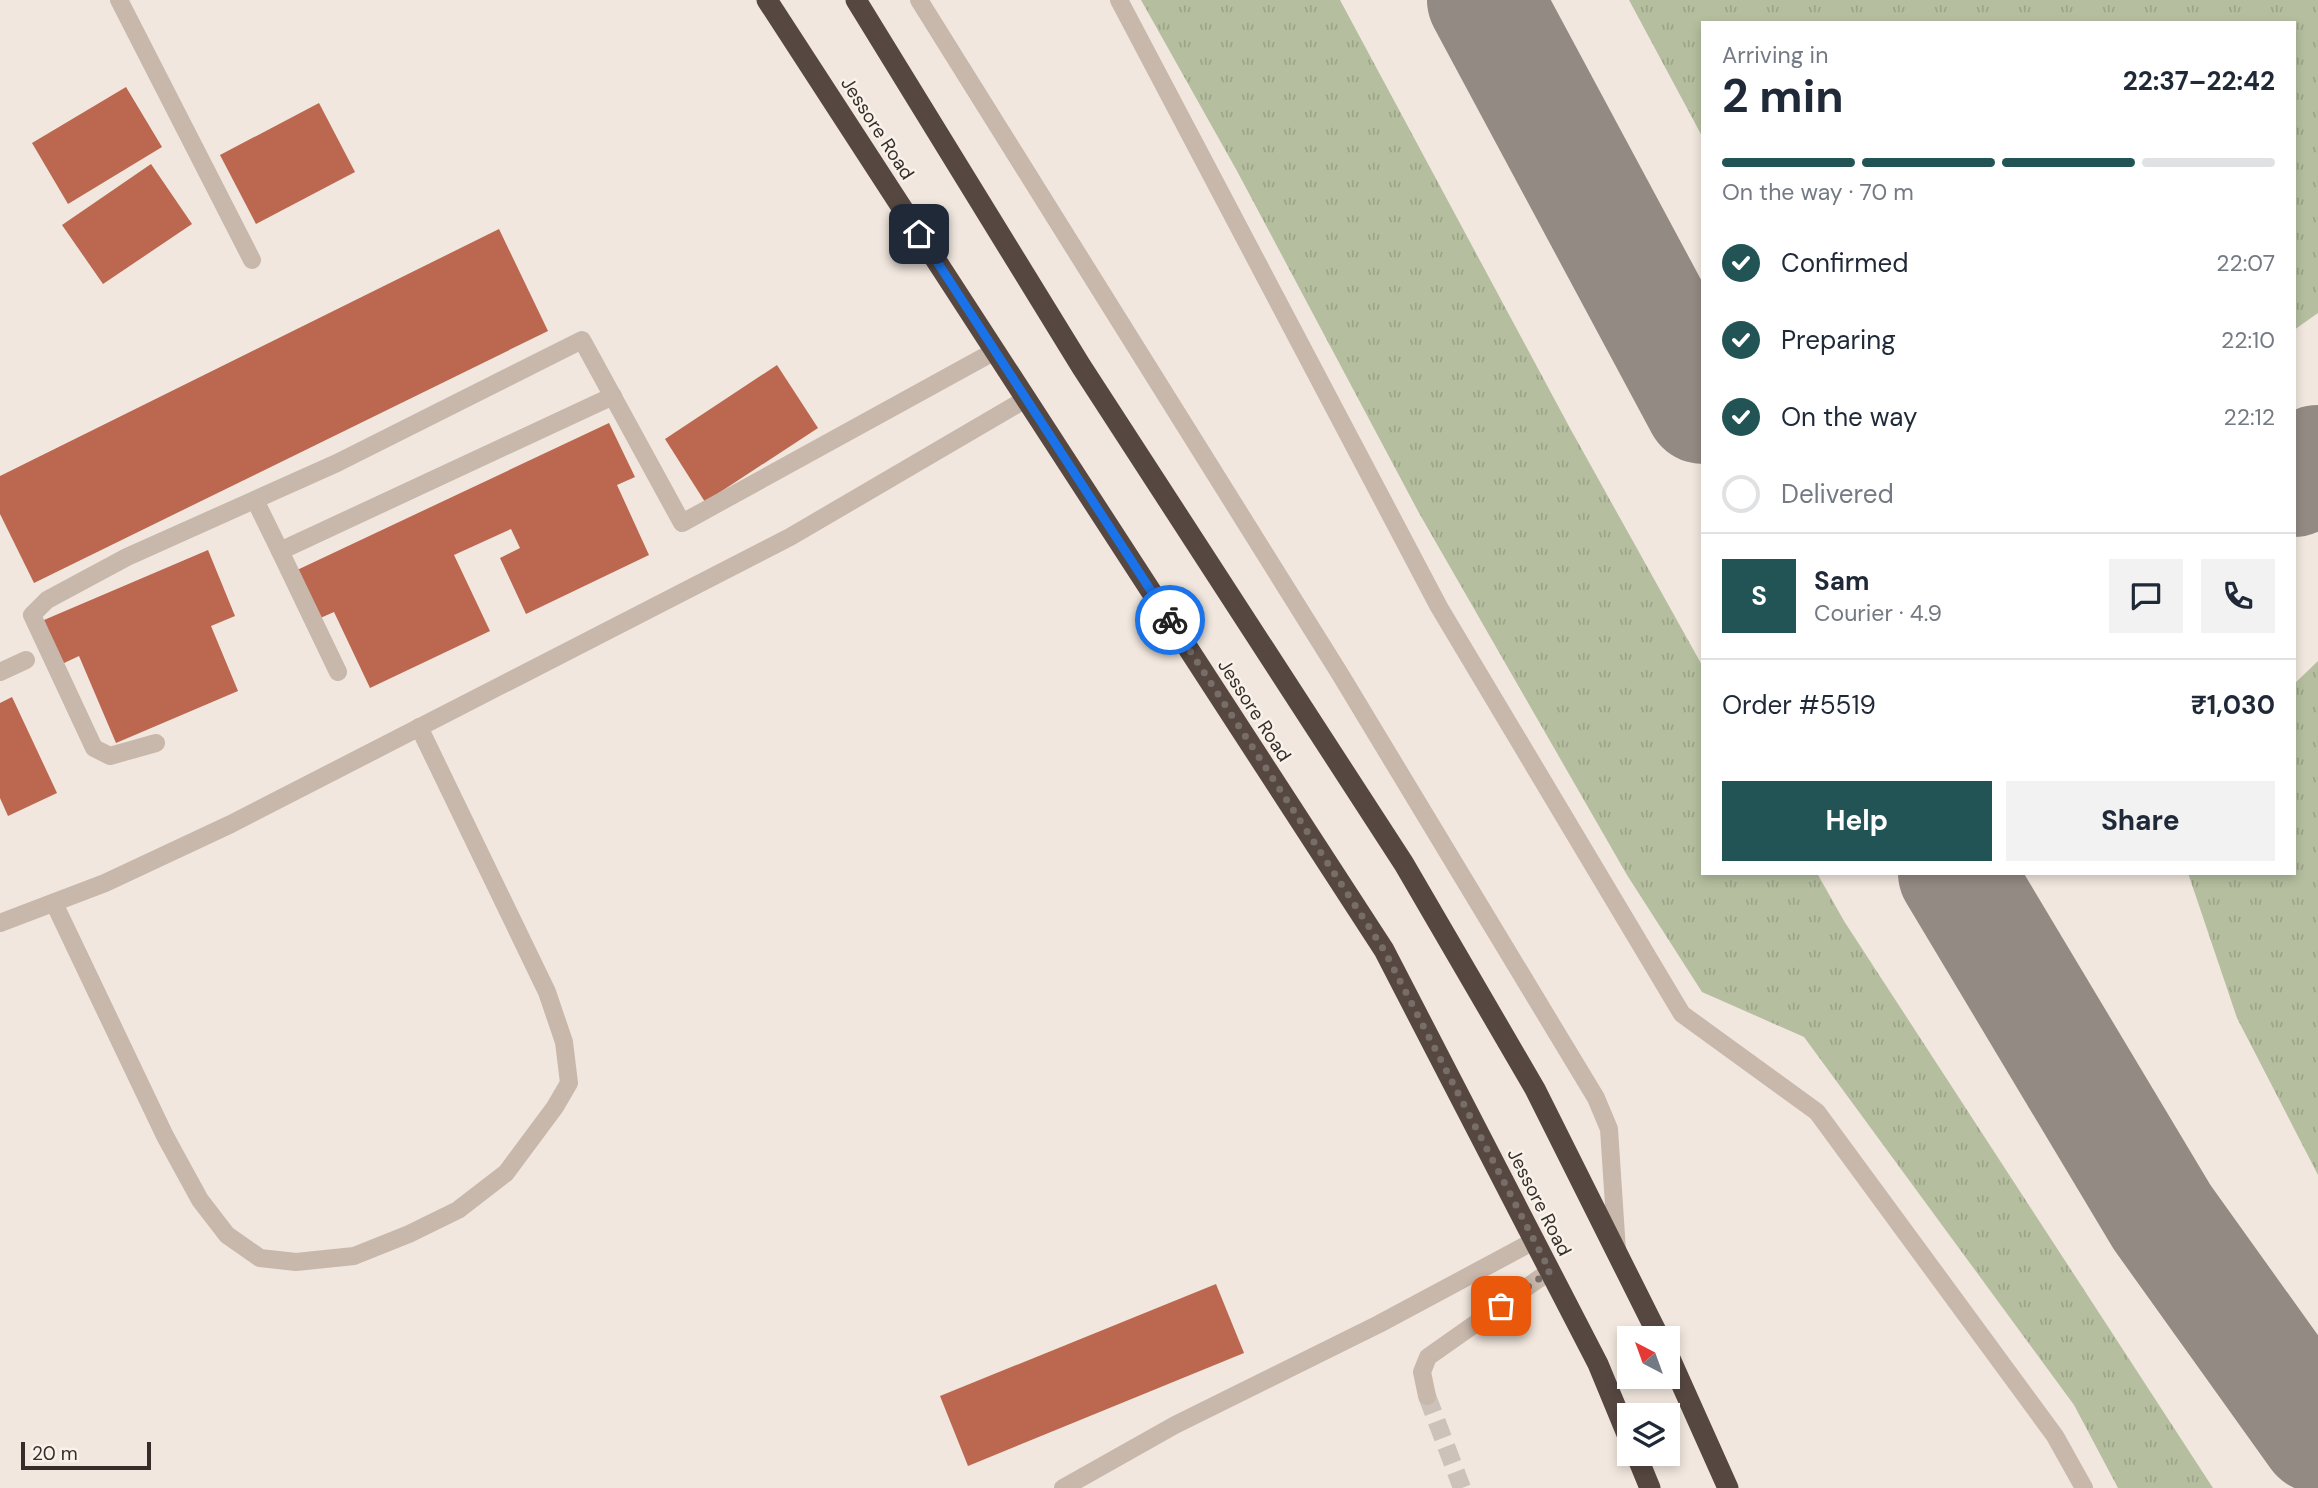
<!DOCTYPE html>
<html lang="en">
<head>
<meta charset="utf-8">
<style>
  :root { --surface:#fff; --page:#f2f2f3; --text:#1f2937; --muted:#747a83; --line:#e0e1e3; --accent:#225355 }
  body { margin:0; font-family:"DM Sans",sans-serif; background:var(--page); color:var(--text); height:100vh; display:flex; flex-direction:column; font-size:26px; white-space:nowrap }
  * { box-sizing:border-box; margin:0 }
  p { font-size:23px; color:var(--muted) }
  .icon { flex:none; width:38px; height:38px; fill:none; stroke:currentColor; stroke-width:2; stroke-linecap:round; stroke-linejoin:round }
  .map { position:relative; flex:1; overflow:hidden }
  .details { position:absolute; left:1701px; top:21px; width:595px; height:854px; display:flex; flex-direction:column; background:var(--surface); border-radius:0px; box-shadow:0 4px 10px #0003 }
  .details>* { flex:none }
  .needle { width:46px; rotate:319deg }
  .tools { position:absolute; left:1617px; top:1326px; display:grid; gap:14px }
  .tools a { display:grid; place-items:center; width:63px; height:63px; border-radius:0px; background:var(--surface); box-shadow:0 4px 10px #0003; font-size:35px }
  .scale { position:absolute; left:21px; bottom:18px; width:130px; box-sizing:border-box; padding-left:7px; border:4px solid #362d2a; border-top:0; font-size:19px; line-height:24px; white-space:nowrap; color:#362d2a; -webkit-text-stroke:5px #f8f2ea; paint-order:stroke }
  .pin { position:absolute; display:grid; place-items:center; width:60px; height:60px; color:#fff; margin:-30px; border-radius:14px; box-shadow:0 4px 10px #0006 }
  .courier { position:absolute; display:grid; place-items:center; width:70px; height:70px; margin:-35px; border:5px solid #1a73e8; border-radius:50%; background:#fff; color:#222; box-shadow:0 2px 9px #0007 }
  .overview em { font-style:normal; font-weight:700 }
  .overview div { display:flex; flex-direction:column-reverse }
  .overview { display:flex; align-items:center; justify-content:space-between; height:119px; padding:0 21px }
  h1 { font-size:46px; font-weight:700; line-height:52px }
  .bar { display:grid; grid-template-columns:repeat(4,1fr); gap:10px 7px; align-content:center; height:84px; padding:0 21px }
  .bar i { height:9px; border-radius:5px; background:var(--line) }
  .bar .on { background:var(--accent) }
  .bar p { grid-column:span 4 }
  .line { display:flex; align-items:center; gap:18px; padding:0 21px; border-top:2px solid var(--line) }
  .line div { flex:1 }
  .round { display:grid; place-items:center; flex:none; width:74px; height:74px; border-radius:0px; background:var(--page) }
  ol { padding:0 21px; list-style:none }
  li { display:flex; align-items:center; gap:21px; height:77px }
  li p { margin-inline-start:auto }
  li .icon { padding:7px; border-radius:50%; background:var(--accent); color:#fff; stroke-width:4 }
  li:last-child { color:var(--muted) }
  li i { width:38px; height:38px; border:4px solid var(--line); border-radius:50% }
  .button { display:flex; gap:14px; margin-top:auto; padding:14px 21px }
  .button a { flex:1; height:80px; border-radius:0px; background:var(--accent); color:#fff; font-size:28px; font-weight:700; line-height:80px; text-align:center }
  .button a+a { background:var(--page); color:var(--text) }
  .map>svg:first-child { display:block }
  .grass { fill:url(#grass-tufts) }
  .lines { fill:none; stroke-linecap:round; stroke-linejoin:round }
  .taxiway { stroke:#948a84; stroke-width:116 }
  .building { fill:#bc6750 }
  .minor-tunnel { stroke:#ccc2ba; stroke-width:18; stroke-dasharray:18 9; stroke-linecap:butt }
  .minor { stroke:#c8b7ab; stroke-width:18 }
  .highway { stroke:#564741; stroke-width:21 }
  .done { stroke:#776e69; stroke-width:7; stroke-dasharray:0 12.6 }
  .route { stroke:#1a73e8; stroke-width:9 }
  .labels { text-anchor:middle; stroke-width:5; stroke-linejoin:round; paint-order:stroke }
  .street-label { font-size:19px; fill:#362d2a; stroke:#f8f2ea }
</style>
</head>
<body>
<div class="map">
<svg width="2318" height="1488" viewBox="0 0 2318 1488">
  <defs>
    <pattern id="grass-tufts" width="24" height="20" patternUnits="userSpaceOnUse" patternTransform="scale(1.75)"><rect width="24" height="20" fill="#b5bf9f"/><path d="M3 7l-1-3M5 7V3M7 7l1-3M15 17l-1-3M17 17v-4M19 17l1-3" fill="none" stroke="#9ca489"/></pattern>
  </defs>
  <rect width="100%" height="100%" fill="#f1e7de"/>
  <g class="grass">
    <path d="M1141 0H1340L1571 430 1703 667V873H1817L1844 921 2213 1488H2118L2074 1405 1804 1037 1702 992 1627 875 1419 513 1237 171Z"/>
    <path d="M1629 0H2318V313L2294 330V23H1703V138Z"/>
    <path d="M2318 661V1175L2237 1018 2188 873H2294V684Z"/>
  </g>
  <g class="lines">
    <g class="taxiway">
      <path d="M1485 0 1703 406"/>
      <path d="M2294 479 2318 463"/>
      <path d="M1956 873 2162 1217 2318 1435"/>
    </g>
  </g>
  <g class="building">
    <path d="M126 87 162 147 68 204 32 143Z"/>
    <path d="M319 103 355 172 256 224 220 155Z"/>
    <path d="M151 164 192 224 103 284 62 225Z"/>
    <path d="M499 229 548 331 34 583 0 514V476Z"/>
    <path d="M777 365 818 428 705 502 665 439Z"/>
    <path d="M609 423 635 477 617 485 649 555 526 614 500 558 520 548 511 529 454 555 490 631 370 688 334 612 318 619 295 571Z"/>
    <path d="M208 550 235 616 211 626 238 691 116 743 79 656 62 664 44 620Z"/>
    <path d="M12 697 57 793 8 816 0 798V703Z"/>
    <path d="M1216 1284 1244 1353 968 1466 940 1396Z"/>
  </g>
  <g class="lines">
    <path class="minor-tunnel" d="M1427 1396 1462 1488"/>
    <g class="minor">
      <path d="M119 0 252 260"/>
      <path d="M919 0 1340 674 1596 1098 1609 1129 1617 1251"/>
      <path d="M1119 0 1439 607 1682 1014 1817 1112 2055 1436 2084 1488"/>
      <path d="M255 500 280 551"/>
      <path d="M0 672 26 660"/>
      <path d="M338 672 280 551 613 396"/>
      <path d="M156 743 110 756 94 748 32 615 47 600 127 557 337 463 582 340 682 523 995 351"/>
      <path d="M54 903 165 1136 200 1200 227 1235 260 1258 296 1262 354 1256 409 1234 458 1210 506 1173 555 1107 569 1083 564 1042 547 992 419 727"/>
      <path d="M0 923 105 883 231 824 790 537 1026 399"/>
      <path d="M1427 1396 1422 1372 1428 1357 1550 1271"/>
      <path d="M1063 1488 1175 1425 1379 1324 1534 1241"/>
    </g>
    <g class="highway">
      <path d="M767 0 1384 950 1598 1364 1629 1439"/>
      <path d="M856 0 1081 366 1404 864 1535 1089 1660 1339"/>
      <path d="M1668 1354 1728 1488"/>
      <path d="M1636 1454 1650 1488"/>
    </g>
  </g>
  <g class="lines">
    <path class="done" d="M1170 620 1384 950 1550 1271 1501 1306"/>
    <path class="route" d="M919 234 1170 620"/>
  </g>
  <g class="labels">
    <g class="street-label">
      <text transform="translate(878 128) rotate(57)" y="7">Jessore Road</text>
      <text transform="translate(1255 710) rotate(57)" y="7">Jessore Road</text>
      <text transform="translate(1540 1202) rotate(63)" y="7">Jessore Road</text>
    </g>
  </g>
</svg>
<div class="tools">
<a><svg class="needle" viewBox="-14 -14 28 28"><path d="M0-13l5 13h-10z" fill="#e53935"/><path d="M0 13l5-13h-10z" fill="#747a83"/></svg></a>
<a><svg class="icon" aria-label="layers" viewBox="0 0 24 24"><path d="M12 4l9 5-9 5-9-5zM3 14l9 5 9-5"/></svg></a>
</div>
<div class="scale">20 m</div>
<div class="pin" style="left:1501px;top:1306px;background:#ea580c"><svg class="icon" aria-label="bag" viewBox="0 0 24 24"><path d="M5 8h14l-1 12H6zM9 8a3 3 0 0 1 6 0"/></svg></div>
<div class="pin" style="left:919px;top:234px;background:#1f2937"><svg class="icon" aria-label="home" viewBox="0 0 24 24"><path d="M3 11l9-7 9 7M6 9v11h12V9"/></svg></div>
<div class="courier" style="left:1170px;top:620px"><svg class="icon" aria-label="bike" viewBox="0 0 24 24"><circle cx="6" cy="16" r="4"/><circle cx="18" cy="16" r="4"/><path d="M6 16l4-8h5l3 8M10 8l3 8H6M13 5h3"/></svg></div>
<section class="details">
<div class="overview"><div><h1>2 min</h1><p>Arriving in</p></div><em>22:37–22:42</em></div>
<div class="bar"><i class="on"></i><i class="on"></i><i class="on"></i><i></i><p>On the way · 70 m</p></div>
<ol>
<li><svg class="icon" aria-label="check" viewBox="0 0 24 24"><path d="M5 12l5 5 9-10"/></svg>Confirmed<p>22:07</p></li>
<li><svg class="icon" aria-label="check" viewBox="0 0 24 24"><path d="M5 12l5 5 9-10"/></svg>Preparing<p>22:10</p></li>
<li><svg class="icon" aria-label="check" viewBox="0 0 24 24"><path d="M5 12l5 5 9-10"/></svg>On the way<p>22:12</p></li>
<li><i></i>Delivered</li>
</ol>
<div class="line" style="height:126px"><b class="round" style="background:var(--accent);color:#fff">S</b><div><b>Sam</b><p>Courier · 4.9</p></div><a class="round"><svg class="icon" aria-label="chat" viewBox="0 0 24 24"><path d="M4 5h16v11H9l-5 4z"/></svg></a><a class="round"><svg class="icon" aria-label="phone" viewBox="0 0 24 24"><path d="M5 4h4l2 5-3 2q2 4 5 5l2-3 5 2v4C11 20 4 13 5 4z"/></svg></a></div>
<div class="line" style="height:91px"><div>Order #5519</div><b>₹1,030</b></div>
<div class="button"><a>Help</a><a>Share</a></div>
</section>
</div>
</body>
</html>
